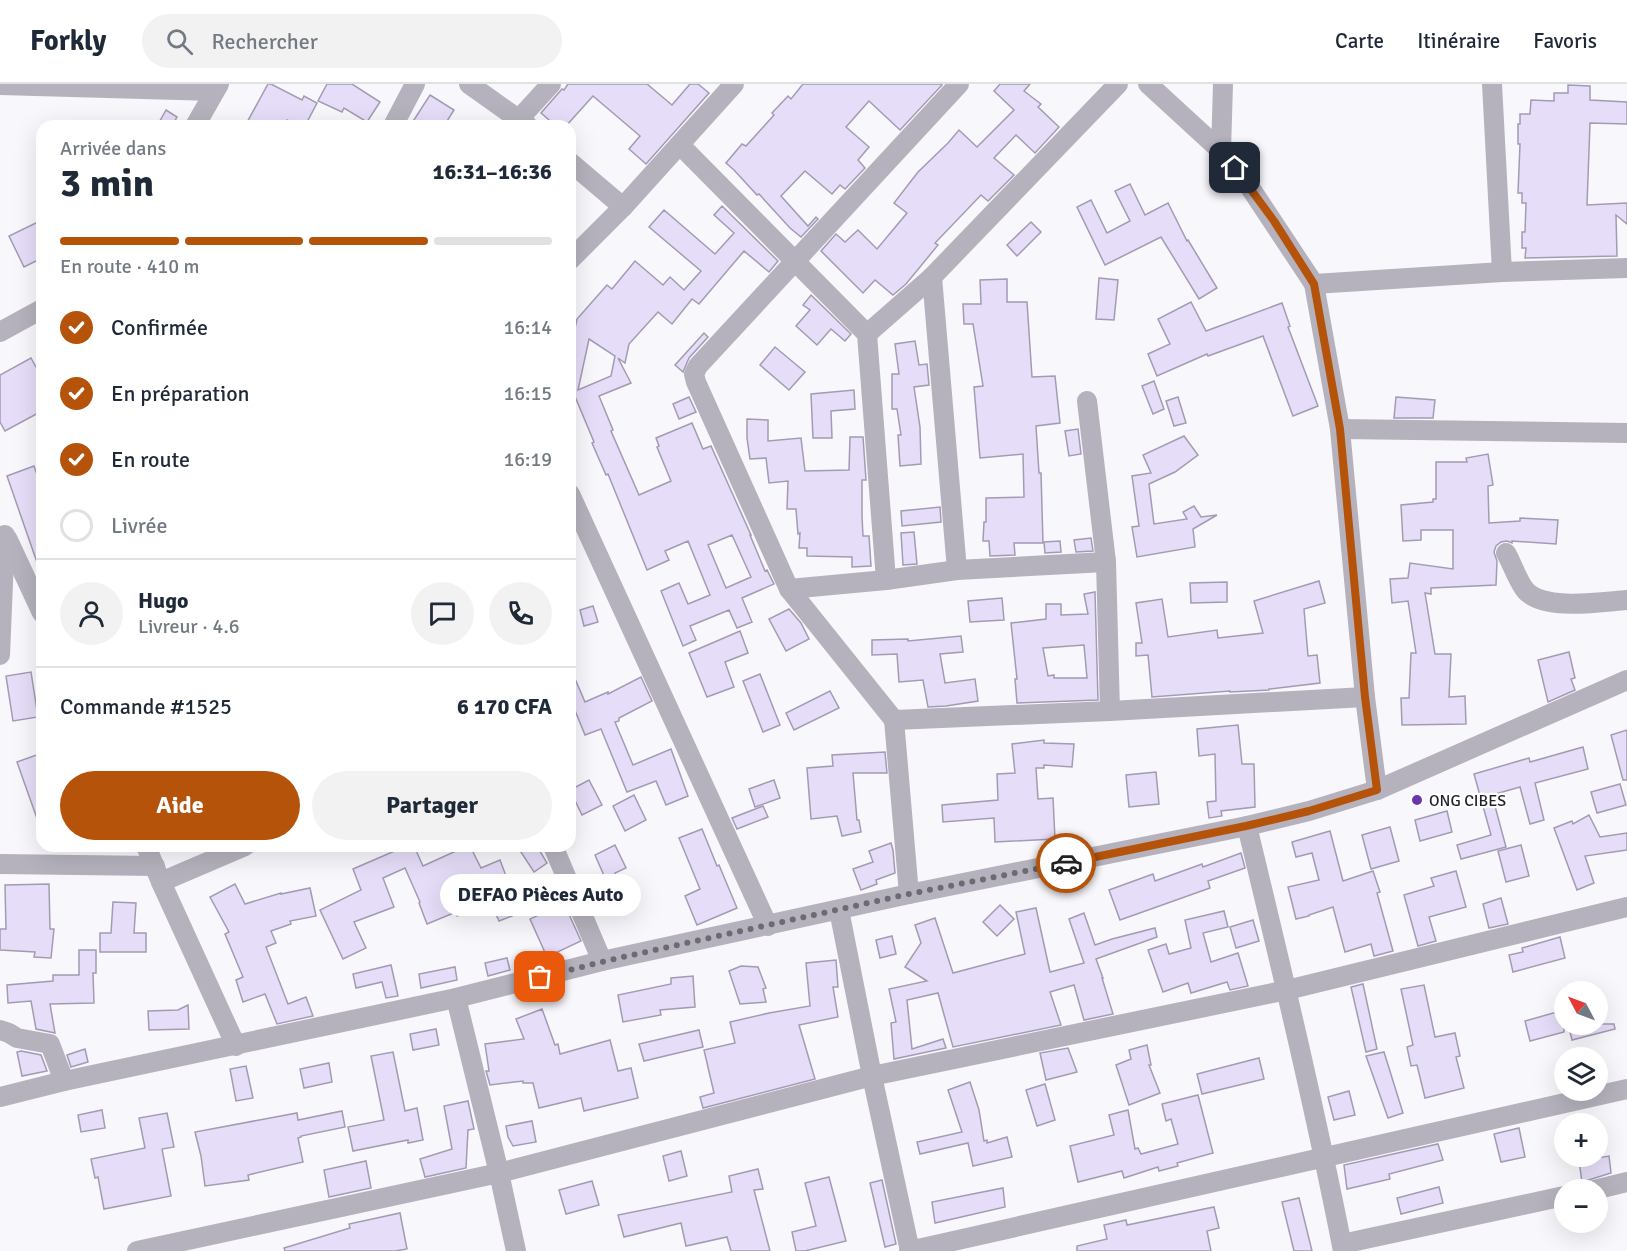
<!DOCTYPE html>
<html lang="fr">
<head>
<meta charset="utf-8">
<style>
  :root { --surface:#fff; --page:#f2f2f3; --text:#1f2937; --muted:#747a83; --line:#e0e1e3; --accent:#b45309 }
  body { margin:0; font-family:Signika,sans-serif; background:var(--page); color:var(--text); height:100vh; display:flex; flex-direction:column; font-size:22px; white-space:nowrap }
  * { box-sizing:border-box; margin:0 }
  p { font-size:20px; color:var(--muted) }
  .icon { flex:none; width:33px; height:33px; fill:none; stroke:currentColor; stroke-width:2; stroke-linecap:round; stroke-linejoin:round }
  .map { position:relative; flex:1; overflow:hidden }
  .details { position:absolute; left:36px; top:36px; width:540px; height:732px; display:flex; flex-direction:column; background:var(--surface); border-radius:18px; box-shadow:0 6px 24px #0002 }
  .details>* { flex:none }
  .needle { width:39px; rotate:311deg }
  .buttons { position:absolute; left:1554px; top:897px; display:grid; gap:12px }
  .buttons a { display:grid; place-items:center; width:54px; height:54px; border-radius:50%; background:var(--surface); box-shadow:0 6px 24px #0002; font-size:30px }
  .pin { position:absolute; display:grid; place-items:center; width:51px; height:51px; color:#fff; margin:-26px; border-radius:12px; box-shadow:0 3px 9px #0006 }
  .courier { position:absolute; display:grid; place-items:center; width:60px; height:60px; margin:-30px; border:4px solid #b45309; border-radius:50%; background:#fff; color:#222; box-shadow:0 2px 8px #0007 }
  .bubble { position:absolute; height:42px; border-radius:21px; background:var(--surface); box-shadow:0 6px 24px #0002; font-size:20px; font-weight:700; line-height:42px; text-align:center }
  .head em { font-style:normal; font-weight:700 }
  .head div { display:flex; flex-direction:column-reverse }
  .head { display:flex; align-items:center; justify-content:space-between; height:102px; padding:0 24px }
  h1 { font-size:39px; font-weight:700; line-height:45px }
  .bar { display:grid; grid-template-columns:repeat(4,1fr); gap:9px 6px; align-content:center; height:72px; padding:0 24px }
  .bar i { height:8px; border-radius:4px; background:var(--line) }
  .bar .selected { background:var(--accent) }
  .bar p { grid-column:span 4 }
  .line { display:flex; align-items:center; gap:15px; padding:0 24px; border-top:2px solid var(--line) }
  .line div { flex:1 }
  .round { display:grid; place-items:center; flex:none; width:63px; height:63px; border-radius:32px; background:var(--page) }
  ol { padding:0 24px; list-style:none }
  li { display:flex; align-items:center; gap:18px; height:66px }
  li p { margin-inline-start:auto }
  li .icon { padding:6px; border-radius:50%; background:var(--accent); color:#fff; stroke-width:4 }
  li:last-child { color:var(--muted) }
  li i { width:33px; height:33px; border:3px solid var(--line); border-radius:50% }
  .button { display:flex; gap:12px; margin-top:auto; padding:12px 24px }
  .button a { flex:1; height:69px; border-radius:36px; background:var(--accent); color:#fff; font-size:24px; font-weight:700; line-height:69px; text-align:center }
  .button a+a { background:var(--page); color:var(--text) }
  header { display:flex; align-items:center; gap:36px; box-sizing:border-box; height:84px; padding:0 30px; background:var(--surface); border-bottom:2px solid var(--line) }
  header strong { font-size:28px }
  nav { display:flex; gap:33px; margin-inline-start:auto; font-size:21px }
  .search { width:420px; height:54px; background:var(--page); display:flex; align-items:center; gap:15px; box-sizing:border-box; padding:0 21px; border-radius:33px; color:var(--muted); font-size:22px }
  .map>svg:first-child { display:block }
  .building { fill:#e6ddf8; stroke:#a39bb3; stroke-width:1.5; fill-rule:evenodd }
  .lines { fill:none; stroke-linecap:round; stroke-linejoin:round }
  .minor { stroke:#b5b2bd; stroke-width:20 }
  .done { stroke:#6c6a72; stroke-width:6; stroke-dasharray:0 10.8 }
  .route { stroke:#b45309; stroke-width:8 }
  .poi-dot { fill:#6b35ac; stroke:#fff; stroke-width:2 }
  .labels { text-anchor:middle; stroke-width:4.5; stroke-linejoin:round; paint-order:stroke }
  .poi-label { font-size:16px; fill:#211e27; stroke:#fff; text-anchor:start }
</style>
</head>
<body>
<header>
<strong>Forkly</strong>
<div class="search"><svg class="icon" aria-label="search" viewBox="0 0 24 24"><circle cx="10" cy="10" r="6"/><path d="M15 15l6 6"/></svg>Rechercher</div>
<nav><a>Carte</a><a>Itinéraire</a><a>Favoris</a></nav>
</header>
<div class="map">
<svg width="1627" height="1167" viewBox="0 0 1627 1167">
  <rect width="100%" height="100%" fill="#f8f7fc"/>
  <g class="building">
    <path d="M268 0H271L302 16 304 12 317 19 305 42H299L287 36 284 42H245Z"/>
    <path d="M327 0H352L380 18 367 38 344 24 342 28 318 17Z"/>
    <path d="M568 0H647L672 21 690 0H698L709 9 646 80 629 65 640 52 593 12 566 42H556L541 29 562 5 564 6Z"/>
    <path d="M803 0H940L942 1 900 46 869 17 846 43 869 63 858 76 865 84 845 105 840 101 832 110 805 87 781 112 808 142 816 133 818 135 801 153 790 144 759 110 757 111 734 86 726 79 742 60 746 62 774 31 772 29 788 12 791 15Z"/>
    <path d="M1000 0H1030L1024 7 1041 20 1038 23 1059 43 1035 69 1016 51 994 74 1014 91 988 117 981 111 935 159 938 161 906 200 893 211 875 196 863 209 821 167 836 150 845 158 858 146 877 165 907 129 894 119 918 88 948 59 959 46 977 63 1014 26 994 7Z"/>
    <path d="M1568 1 1590 2V16L1627 18V40L1590 39 1587 121 1627 119V140L1616 131 1617 172 1525 174 1526 164H1522V148H1525L1526 119H1522V109H1518L1520 60H1518V40H1520V30H1530L1531 16 1554 17V9H1568Z"/>
    <path d="M430 11 454 26 444 42H410Z"/>
    <path d="M166 26 177 33 172 42H157Z"/>
    <path d="M1130 100 1145 131 1168 119 1187 157 1188 156 1217 204 1199 215 1161 153 1105 181 1077 123 1091 116 1107 149 1130 137 1115 107Z"/>
    <path d="M722 122 778 177 769 188 744 167 699 220 692 215 672 240 658 228 629 260 625 279 618 274 631 299 599 312 613 346 611 347 639 411 671 397 657 363 659 362 656 354 692 339 703 365 711 362 751 451H750L765 487 767 486 774 500 742 514 752 538 737 544 729 526 690 542 696 556 683 562 661 507 679 499 688 520 710 511 688 457 665 467 669 476 647 486 608 390 606 391 592 359 594 358 576 315 575 318 570 317V268L577 235 607 201 612 205 635 177 663 201 670 193 684 206 701 187 649 143 664 126 715 170 734 149 714 131ZM589 255 615 272 611 292 578 306ZM732 451 751 493 726 504 708 461Z"/>
    <path d="M42 136V174L24 183 9 152Z"/>
    <path d="M1031 138 1041 148 1017 172 1007 161Z"/>
    <path d="M1099 194 1118 196 1114 236 1096 235Z"/>
    <path d="M1007 195V218H1027L1032 293 1055 292 1060 339 1036 342 1039 389H1041L1043 459H1014L1015 471 990 472 989 457H983L984 438H986V414L1024 413 1023 370 980 374 974 303 983 302 973 240H964L963 220H981L980 196Z"/>
    <path d="M811 211 851 250 845 257 831 245 817 261 796 242 810 226 803 221Z"/>
    <path d="M1191 218 1206 247 1282 219 1290 242 1288 243 1318 322 1293 332 1263 252 1208 272 1207 270 1157 292 1148 270 1170 260 1158 235Z"/>
    <path d="M704 249 708 253 689 274 683 288 675 281Z"/>
    <path d="M915 257 919 281 927 280 929 301 914 303 920 343 921 380 900 382 898 351H901L897 325H892V290H899L895 260Z"/>
    <path d="M775 263 805 288 789 306 760 281Z"/>
    <path d="M31 274 42 294V327L5 347 0 338V291Z"/>
    <path d="M1154 297 1164 325 1153 330 1142 302Z"/>
    <path d="M854 306 855 325 831 327 832 354H813L811 310Z"/>
    <path d="M689 313 696 328 679 335 673 320Z"/>
    <path d="M1178 313 1186 339 1174 342 1166 317Z"/>
    <path d="M1396 313 1435 316 1433 334H1394Z"/>
    <path d="M747 335 768 336V357L801 354 805 387 849 386 850 353H863L866 396H862V432L863 452H869L871 482 852 483V473L807 472V464H799L800 449 798 450 796 425H787L788 397 769 399 766 374 750 375 747 354Z"/>
    <path d="M1078 345 1081 370 1069 372 1065 347Z"/>
    <path d="M1184 352 1198 371 1175 388 1149 400 1154 440 1187 435 1183 428 1194 422 1201 433 1217 431 1193 445 1195 463 1137 473 1132 443 1139 442 1132 392 1151 389 1143 371Z"/>
    <path d="M1488 370 1493 401 1488 402 1489 439 1520 437V434L1558 436 1556 460 1512 457V459L1507 457 1501 458 1496 462 1494 468 1497 477 1496 501 1431 504V510L1425 509 1435 570H1451L1449 613 1465 612 1466 640 1402 641 1401 614H1409L1411 569H1416L1408 517 1392 519 1390 495 1408 494 1410 479 1453 485V446H1421V456L1403 457 1401 421 1433 418V415H1436V378H1467L1466 374Z"/>
    <path d="M34 382 42 405V486L40 487 7 392Z"/>
    <path d="M940 423 941 438 902 442 901 427Z"/>
    <path d="M914 448 917 480 903 481 901 449Z"/>
    <path d="M1091 454 1093 467 1076 468 1074 456Z"/>
    <path d="M1060 457 1061 468 1045 469 1044 458Z"/>
    <path d="M1319 497 1325 519 1304 525 1308 572 1317 571 1320 599 1269 605V606L1230 608V607L1152 613 1148 571 1136 572V559H1142L1136 519 1162 515 1168 553 1217 546 1218 554 1263 549 1254 517Z"/>
    <path d="M1227 498V518L1191 519 1190 499Z"/>
    <path d="M1095 508 1098 616 1017 619 1015 595H1017L1011 539 1046 535V520H1061V531L1088 530 1084 510ZM1084 561 1087 594H1054V591L1048 592 1043 564Z"/>
    <path d="M1002 514 1004 536 970 538 968 517Z"/>
    <path d="M593 522 598 538 584 542 580 526Z"/>
    <path d="M789 525 801 539 809 555 786 567 769 535Z"/>
    <path d="M740 547 748 569 725 578 734 603 707 613 689 569Z"/>
    <path d="M961 552 963 568 940 570 945 599 975 595 978 617 946 622 928 623 923 596 899 598 897 570 872 571V556L908 555V557Z"/>
    <path d="M1569 568 1575 594 1571 595 1575 606 1548 618 1538 576Z"/>
    <path d="M570 583 585 618 608 608V610L641 593 652 617 619 634V637L615 638 633 681 671 665 688 712 666 721 656 697 627 708 601 645 585 651 570 614Z"/>
    <path d="M31 588 38 633 13 637 6 592Z"/>
    <path d="M760 590 780 641 763 648 743 597Z"/>
    <path d="M830 607 839 624 794 646 786 629Z"/>
    <path d="M1238 641 1242 680H1254L1255 723 1221 727 1222 732 1209 734 1207 718 1216 717 1215 670 1199 672 1197 645Z"/>
    <path d="M1627 646V696H1623L1611 651Z"/>
    <path d="M1044 656V659L1074 660 1072 683 1044 681V684H1036L1038 715 1053 714 1055 755 995 758 994 734 943 738 942 721 998 716 997 690 1015 689 1012 660Z"/>
    <path d="M1583 663 1588 685 1535 699 1544 736 1530 740 1520 703 1492 711 1506 763 1461 775 1457 761 1491 751 1474 690 1529 674 1530 678Z"/>
    <path d="M885 668 887 689H853L857 736H859L861 748 842 752 837 732 811 735 807 684 833 682 832 671Z"/>
    <path d="M42 669V743H40L17 678Z"/>
    <path d="M1156 688 1159 720 1129 723 1126 691Z"/>
    <path d="M589 696 602 721 582 731 570 706Z"/>
    <path d="M774 696 780 714 755 723 749 705Z"/>
    <path d="M1620 700 1626 721 1597 729 1591 708Z"/>
    <path d="M634 711 646 736 625 747 613 722Z"/>
    <path d="M763 722 768 733 737 745 732 734Z"/>
    <path d="M1447 727 1452 748 1420 757 1415 736Z"/>
    <path d="M1589 731 1600 753 1627 749V766L1585 772 1594 799 1577 806 1554 744 1572 737 1573 740Z"/>
    <path d="M1390 743 1399 777 1371 785 1362 751Z"/>
    <path d="M702 745 717 782 719 781 737 824 697 841 685 812 700 805 679 754Z"/>
    <path d="M1330 747 1343 797 1373 787 1380 808 1377 809 1393 867 1374 872 1371 860 1345 868 1333 823 1309 831V832L1296 835 1288 803 1319 796 1312 769 1296 773 1292 758Z"/>
    <path d="M891 759 893 766 895 789 876 796 877 800 861 806 853 785 873 778 869 767Z"/>
    <path d="M615 761 626 784 615 789 627 814 616 819 595 771Z"/>
    <path d="M1521 761 1529 792 1506 798 1498 767Z"/>
    <path d="M403 762H414L423 782 467 762H470L481 784 500 776 509 800 501 803 512 832 499 837 491 819 457 832 456 828 427 840 419 819 420 818 405 784 383 794 394 823 354 838 366 864 343 875 320 826 361 806 353 785 397 766V765Z"/>
    <path d="M517 762H537L547 779 534 788Z"/>
    <path d="M1241 769 1245 784 1208 797 1210 804 1120 836 1109 806 1153 790 1155 797 1202 780 1203 783Z"/>
    <path d="M1456 787 1466 823 1429 833 1436 857 1418 862 1404 811 1434 802 1431 794Z"/>
    <path d="M49 800 50 845H54L51 874 34 873 35 868 0 866V845H6L5 801Z"/>
    <path d="M235 800 245 820 281 809V810L310 804 316 832 290 837 291 840 271 847 276 859 266 863 288 920 306 913 313 932 277 940 265 910 243 918 236 896 243 893 225 850 229 848 210 813Z"/>
    <path d="M1501 814 1508 840 1489 844 1483 820Z"/>
    <path d="M113 818 136 819 134 849H146V868H100V849H111Z"/>
    <path d="M564 819 581 857 547 873 530 835Z"/>
    <path d="M1000 821 1014 835 997 852 983 838Z"/>
    <path d="M1036 824 1050 888 1084 879 1069 835 1084 829 1095 861 1112 855 1155 844 1157 853 1096 875 1103 894H1102L1113 930 1084 936 1074 901 1050 908 1061 941 953 963 938 909 907 916 912 965 943 955 946 964 894 975 891 939 896 938 889 905 927 897 905 883 921 859 915 841 935 834 953 889 1025 870 1016 828Z"/>
    <path d="M1224 827 1228 843 1203 849 1211 878 1238 869 1248 902 1230 906 1227 898 1191 909 1188 899 1163 908 1148 866 1166 860 1169 870 1191 864 1185 836Z"/>
    <path d="M1253 836 1259 857 1236 864 1230 843Z"/>
    <path d="M892 852 896 870 880 874 876 856Z"/>
    <path d="M1560 853 1565 874 1513 888 1509 871 1523 868 1522 864Z"/>
    <path d="M79 866H96V889H93L94 919 50 920 55 949 36 945 31 917 8 919 7 901 53 897V891H79Z"/>
    <path d="M507 874 510 886 488 892 485 879Z"/>
    <path d="M836 876 838 903H833L838 933 799 941 815 995 703 1024 700 1013 714 1009 704 966 735 959 730 938 769 929 810 922 806 879Z"/>
    <path d="M391 881 398 912 386 914 382 898 356 904 353 890Z"/>
    <path d="M741 882 758 883 766 904 763 905 766 918 740 920 729 887Z"/>
    <path d="M455 883 457 896 421 904 419 890Z"/>
    <path d="M693 892 695 923 660 926 661 931 623 938 618 911 671 900V894Z"/>
    <path d="M1363 900 1377 965 1366 968 1351 903Z"/>
    <path d="M1424 901 1435 953 1455 949 1460 972 1456 973 1464 1004 1425 1014 1417 981 1411 982 1407 963 1413 961 1401 905Z"/>
    <path d="M188 921 189 945 149 946 148 927 178 926Z"/>
    <path d="M542 925 555 961 558 960 560 970 610 956 618 987 631 984 638 1014 584 1027 581 1014 539 1024 533 999H523V997L490 1001 486 987H489L485 960 524 955 516 935Z"/>
    <path d="M1564 926V948L1530 957 1525 937Z"/>
    <path d="M1568 940H1614L1615 945 1572 956Z"/>
    <path d="M436 945 439 961 413 966 410 950Z"/>
    <path d="M699 946 703 963 644 977 639 960Z"/>
    <path d="M1147 961 1151 981H1149L1160 1009 1129 1021 1116 981 1131 975 1129 966Z"/>
    <path d="M1068 964 1077 988 1046 996 1040 969Z"/>
    <path d="M85 965 88 978 71 983 67 971Z"/>
    <path d="M21 967 41 971 47 987 22 992 17 968Z"/>
    <path d="M393 968 405 1027 417 1024 423 1056 408 1059V1056L353 1067 348 1043 384 1036 371 972Z"/>
    <path d="M1384 968 1403 1029 1388 1034 1366 972Z"/>
    <path d="M1259 974 1264 995 1202 1010 1197 990Z"/>
    <path d="M329 979 332 998 304 1004 300 985Z"/>
    <path d="M246 982 253 1014 236 1017 230 985Z"/>
    <path d="M970 998 979 1026 984 1057 987 1056V1059L1007 1053 1012 1073 973 1082 968 1059 920 1070 917 1058 962 1048 948 1006Z"/>
    <path d="M1045 1000 1055 1036 1037 1042 1026 1006Z"/>
    <path d="M1349 1007 1355 1031 1334 1036 1328 1013Z"/>
    <path d="M1198 1011 1213 1069 1177 1079 1178 1082 1159 1087 1158 1083 1124 1094 1122 1087 1078 1098 1070 1062 1114 1051 1109 1031 1128 1026 1135 1065 1138 1064 1141 1070 1178 1060 1171 1035 1166 1037 1162 1020Z"/>
    <path d="M468 1017 474 1045 468 1046 466 1084 425 1093 420 1075 452 1065 444 1022Z"/>
    <path d="M102 1026 105 1044 81 1048 78 1031Z"/>
    <path d="M342 1027 345 1043 301 1052V1053L298 1054 303 1078 248 1091 249 1096 205 1102 201 1072 195 1048 297 1029 298 1036Z"/>
    <path d="M167 1029 174 1063 162 1065 171 1112 104 1125 98 1093 95 1094 91 1075 145 1064 139 1034Z"/>
    <path d="M532 1037 536 1058 513 1062 508 1053 506 1042Z"/>
    <path d="M1519 1044 1525 1073 1501 1078 1494 1050Z"/>
    <path d="M1438 1060 1443 1076 1389 1090 1390 1095 1347 1105 1344 1081Z"/>
    <path d="M681 1067 687 1092 669 1097 663 1072Z"/>
    <path d="M1609 1072 1611 1089 1582 1098 1579 1077Z"/>
    <path d="M366 1077 371 1104 329 1113 324 1086Z"/>
    <path d="M758 1085 763 1105 754 1106 770 1167H731L727 1153 686 1162 681 1139 624 1153 618 1131 732 1108 729 1092Z"/>
    <path d="M829 1093 846 1157 805 1167H796L792 1148 816 1142 805 1099Z"/>
    <path d="M882 1096 896 1160 885 1163 870 1099Z"/>
    <path d="M592 1097 599 1121 566 1130 559 1106Z"/>
    <path d="M1439 1103 1443 1119 1401 1130 1397 1114Z"/>
    <path d="M1003 1104 1005 1123 935 1139 932 1118Z"/>
    <path d="M1299 1114 1312 1167H1294L1282 1118Z"/>
    <path d="M1214 1123 1219 1144 1207 1147 1211 1167H1077V1162L1107 1155 1104 1141 1126 1136 1127 1141Z"/>
    <path d="M400 1129 407 1165 395 1167H285L284 1164 350 1144 349 1140Z"/>
  </g>
  <g class="lines">
    <g class="minor">
      <path d="M469 0 528 42"/>
      <path d="M959 0 698 282 694 290 696 298 789 505 894 636 1110 627 1365 613"/>
      <path d="M1148 0 1221 67 1249 102 1314 200 1340 345 1365 613 1377 706"/>
      <path d="M1492 0 1502 188"/>
      <path d="M0 1 214 7"/>
      <path d="M519 35 551 0"/>
      <path d="M195 42 219 0"/>
      <path d="M393 42 415 0"/>
      <path d="M680 61 867 250 886 496"/>
      <path d="M1221 67 1223 0"/>
      <path d="M570 78 623 123"/>
      <path d="M570 176 623 123 734 0"/>
      <path d="M932 193 957 486"/>
      <path d="M1314 200 1502 188 1627 184"/>
      <path d="M0 248 42 225"/>
      <path d="M867 250 932 193 1118 0"/>
      <path d="M1087 317 1106 478 1110 627"/>
      <path d="M1340 345 1627 349"/>
      <path d="M570 410 768 842"/>
      <path d="M8 456 42 529"/>
      <path d="M1506 469C1512 479 1518 498 1526 507 1545 527 1600 518 1627 516"/>
      <path d="M789 505 886 496 957 486 1106 478"/>
      <path d="M0 571 5 451"/>
      <path d="M894 636 909 810"/>
      <path d="M1247 742C1281 883 1315 1024 1343 1167"/>
      <path d="M146 762 161 798 236 962"/>
      <path d="M553 762 602 877"/>
      <path d="M0 780 155 782"/>
      <path d="M161 798 245 762"/>
      <path d="M839 826 872 992 910 1167"/>
      <path d="M456 914 499 1089 516 1167"/>
      <path d="M0 946 9 949 17 954 50 960 64 997"/>
      <path d="M0 1013 64 997 456 914 602 877 909 810 1247 742 1309 727 1377 706 1627 596"/>
      <path d="M1594 1106 1627 1098"/>
      <path d="M1342 1160 1564 1112"/>
      <path d="M137 1167 499 1089 872 992 1287 906 1627 823"/>
      <path d="M909 1167 1627 1005"/>
    </g>
  </g>
  <g class="lines">
    <path class="done" d="M540 893 623 873 909 810 1066 779"/>
    <path class="route" d="M1066 779 1246 742 1309 727 1377 706 1365 613 1340 345 1314 200 1274 137 1235 84"/>
  </g>
  <circle class="poi-dot" cx="1417" cy="716" r="6"/>
  <g class="labels">
    <g class="poi-label">
      <text x="1429" y="722">ONG CIBES</text>
    </g>
  </g>
</svg>
<div class="buttons">
<a><svg class="needle" viewBox="-14 -14 28 28"><path d="M0-13l5 13h-10z" fill="#e53935"/><path d="M0 13l5-13h-10z" fill="#747a83"/></svg></a>
<a><svg class="icon" aria-label="layers" viewBox="0 0 24 24"><path d="M12 4l9 5-9 5-9-5zM3 14l9 5 9-5"/></svg></a>
<a>+</a>
<a>−</a>
</div>
<div class="pin" style="left:540px;top:893px;background:#ea580c"><svg class="icon" aria-label="bag" viewBox="0 0 24 24"><path d="M5 8h14l-1 12H6zM9 8a3 3 0 0 1 6 0"/></svg></div>
<div class="pin" style="left:1235px;top:84px;background:#1f2937"><svg class="icon" aria-label="home" viewBox="0 0 24 24"><path d="M3 11l9-7 9 7M6 9v11h12V9"/></svg></div>
<div class="courier" style="left:1066px;top:779px"><svg class="icon" aria-label="car" viewBox="0 0 24 24"><path d="M5 17H2v-5l4-1 3-4h7l3 4 3 1v5h-3M9 17h6M6 11h13"/><circle cx="7" cy="17" r="2"/><circle cx="17" cy="17" r="2"/></svg></div>
<div class="bubble" style="left:440px;top:790px;width:201px">DEFAO Pièces Auto</div>
<section class="details">
<div class="head"><div><h1>3 min</h1><p>Arrivée dans</p></div><em>16:31–16:36</em></div>
<div class="bar"><i class="selected"></i><i class="selected"></i><i class="selected"></i><i></i><p>En route · 410 m</p></div>
<ol>
<li><svg class="icon" aria-label="check" viewBox="0 0 24 24"><path d="M5 12l5 5 9-10"/></svg>Confirmée<p>16:14</p></li>
<li><svg class="icon" aria-label="check" viewBox="0 0 24 24"><path d="M5 12l5 5 9-10"/></svg>En préparation<p>16:15</p></li>
<li><svg class="icon" aria-label="check" viewBox="0 0 24 24"><path d="M5 12l5 5 9-10"/></svg>En route<p>16:19</p></li>
<li><i></i>Livrée</li>
</ol>
<div class="line" style="height:108px"><a class="round"><svg class="icon" aria-label="person" viewBox="0 0 24 24"><circle cx="12" cy="8" r="4"/><path d="M4 21q1-7 8-7t8 7"/></svg></a><div><b>Hugo</b><p>Livreur · 4.6</p></div><a class="round"><svg class="icon" aria-label="chat" viewBox="0 0 24 24"><path d="M4 5h16v11H9l-5 4z"/></svg></a><a class="round"><svg class="icon" aria-label="phone" viewBox="0 0 24 24"><path d="M5 4h4l2 5-3 2q2 4 5 5l2-3 5 2v4C11 20 4 13 5 4z"/></svg></a></div>
<div class="line" style="height:78px"><div>Commande #1525</div><b>6 170 CFA</b></div>
<div class="button"><a>Aide</a><a>Partager</a></div>
</section>
</div>
</body>
</html>
